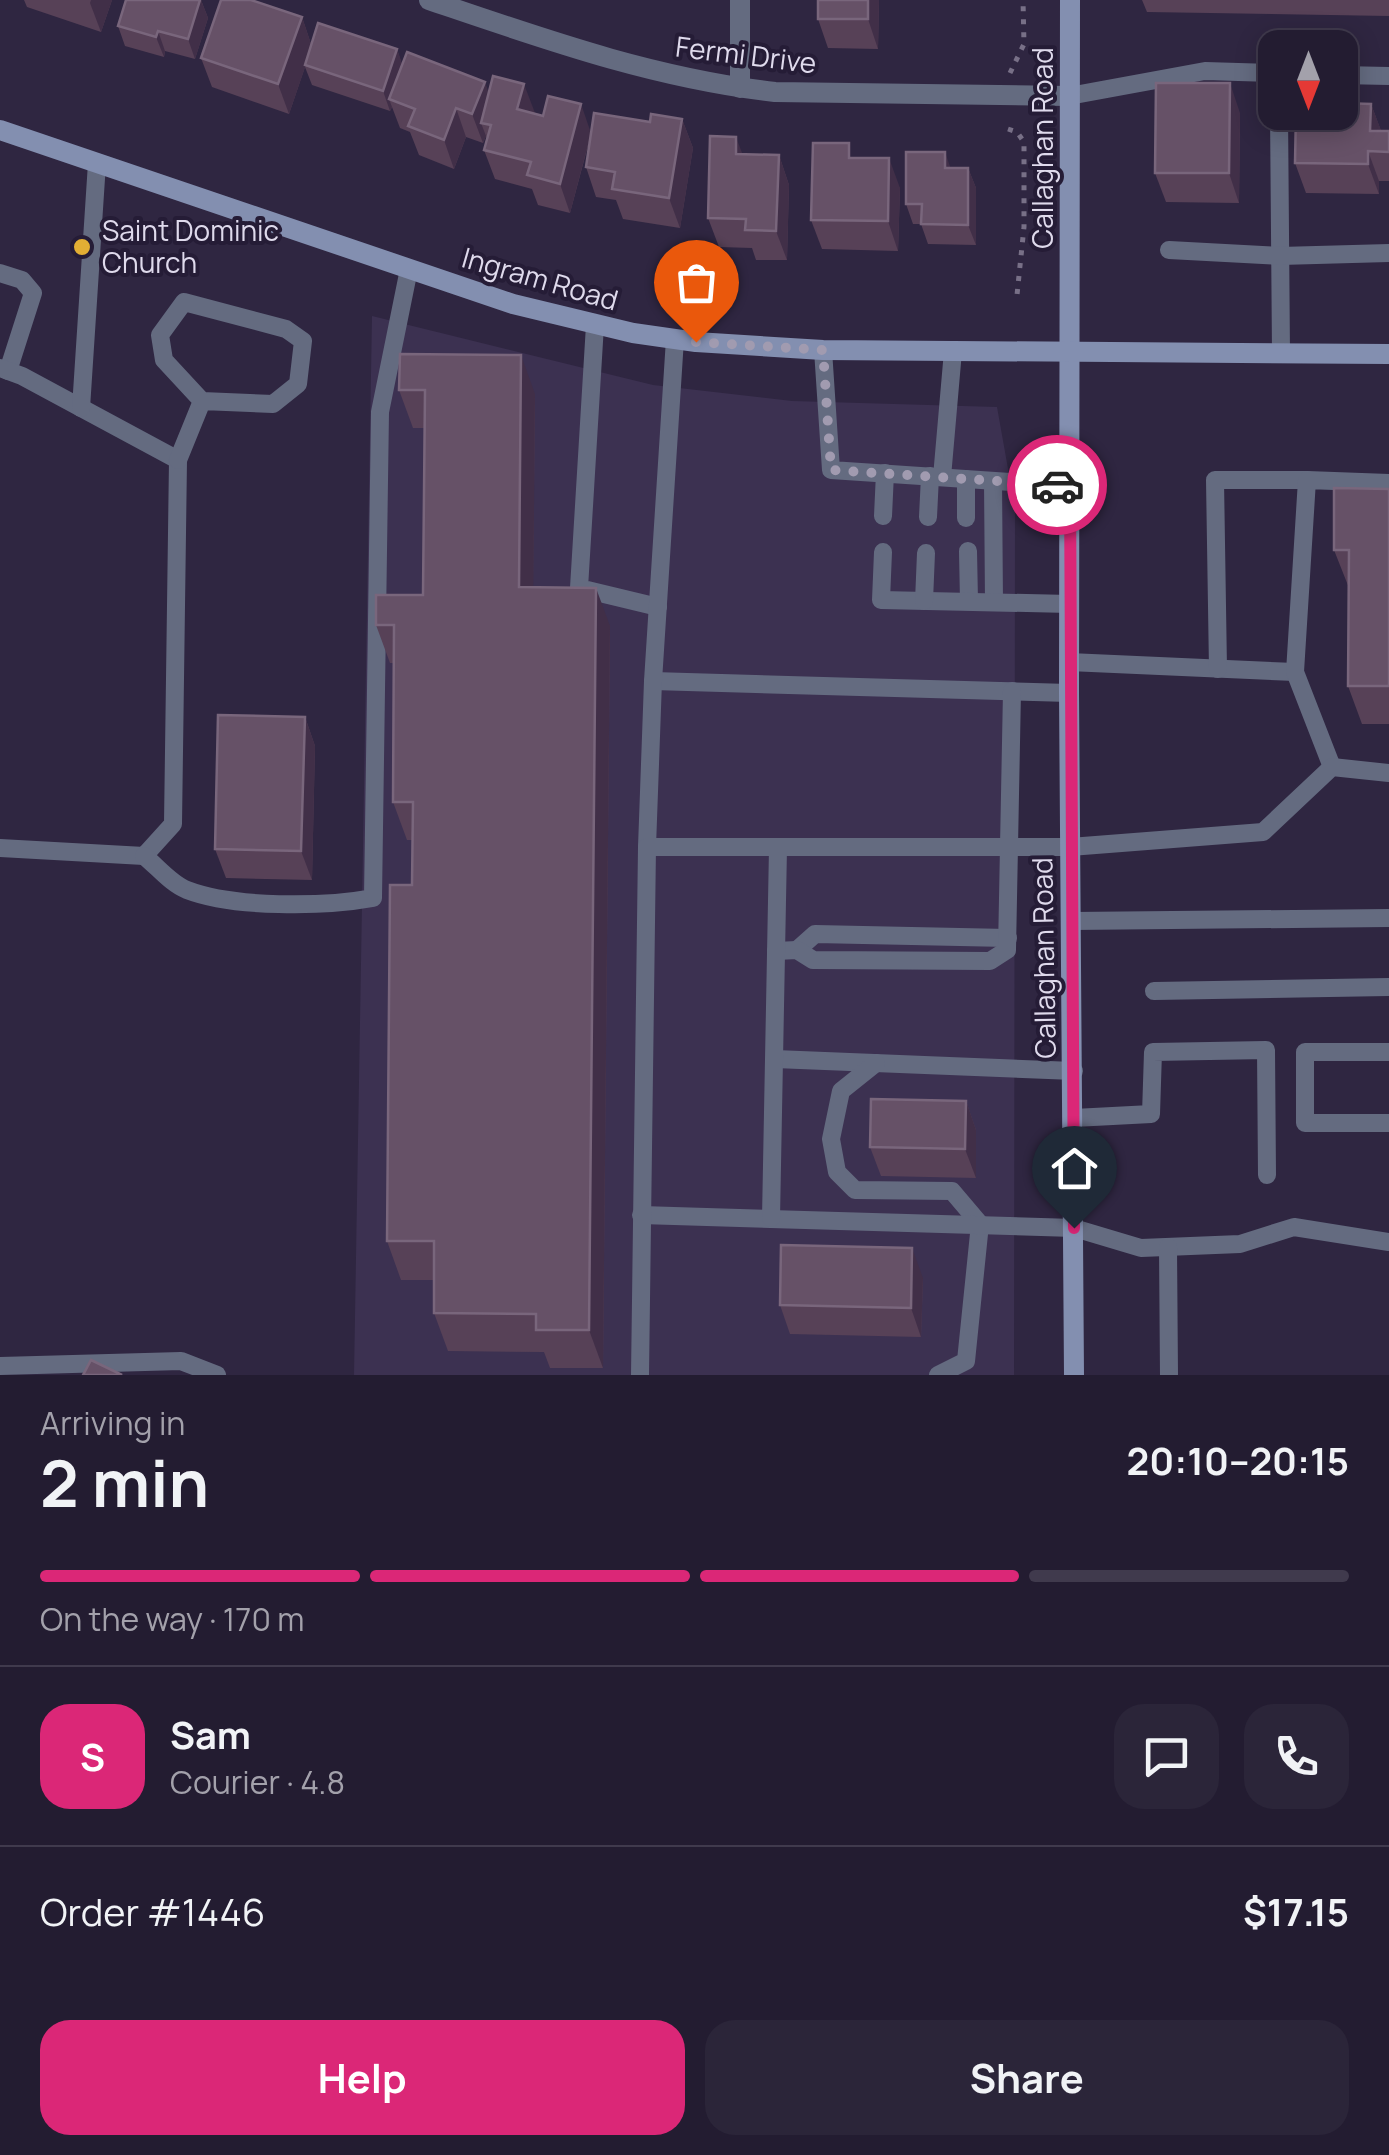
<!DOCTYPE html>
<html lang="en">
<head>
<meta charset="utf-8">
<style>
  :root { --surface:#231c31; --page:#2b2539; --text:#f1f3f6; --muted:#a3a1ab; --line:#403a4d; --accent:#db2777 }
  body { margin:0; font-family:Manrope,sans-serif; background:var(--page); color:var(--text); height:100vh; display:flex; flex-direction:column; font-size:38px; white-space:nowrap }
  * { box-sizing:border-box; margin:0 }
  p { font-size:32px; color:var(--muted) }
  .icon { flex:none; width:55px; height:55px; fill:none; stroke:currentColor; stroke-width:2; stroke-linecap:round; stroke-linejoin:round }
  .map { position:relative; height:1375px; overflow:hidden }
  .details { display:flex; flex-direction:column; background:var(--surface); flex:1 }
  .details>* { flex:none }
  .needle { width:65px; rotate:180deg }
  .controls { position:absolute; left:1258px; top:30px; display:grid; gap:20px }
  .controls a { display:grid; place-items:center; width:100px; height:100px; border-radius:20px; background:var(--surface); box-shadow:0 5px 25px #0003,0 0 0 2px var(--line); font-size:50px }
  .pin { position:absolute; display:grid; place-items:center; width:85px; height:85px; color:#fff; margin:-102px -42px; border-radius:50% 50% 50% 0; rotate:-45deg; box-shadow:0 0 10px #0007 }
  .pin .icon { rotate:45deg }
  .courier { position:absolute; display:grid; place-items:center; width:100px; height:100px; margin:-50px; border:8px solid #db2777; border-radius:50%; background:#fff; color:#222; box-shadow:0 2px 12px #0007 }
  .head em { font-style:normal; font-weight:700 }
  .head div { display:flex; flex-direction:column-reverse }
  .head { display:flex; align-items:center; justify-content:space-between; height:170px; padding:0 40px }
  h1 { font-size:65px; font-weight:700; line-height:75px }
  .bar { display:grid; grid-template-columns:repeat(4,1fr); gap:15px 10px; align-content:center; height:120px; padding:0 40px }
  .bar i { height:12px; border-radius:8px; background:var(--line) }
  .bar .current { background:var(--accent) }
  .bar p { grid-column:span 4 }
  .line { display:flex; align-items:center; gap:25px; padding:0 40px; border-top:2px solid var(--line) }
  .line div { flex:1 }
  .round { display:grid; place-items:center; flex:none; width:105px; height:105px; border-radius:30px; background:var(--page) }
  .action { display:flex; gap:20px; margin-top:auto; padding:20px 40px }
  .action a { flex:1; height:115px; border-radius:30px; background:var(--accent); color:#fff; font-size:40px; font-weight:700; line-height:115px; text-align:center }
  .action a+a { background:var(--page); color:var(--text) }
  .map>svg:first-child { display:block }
  .built { fill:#3c3151 }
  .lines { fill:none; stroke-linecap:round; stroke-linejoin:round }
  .path { stroke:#787087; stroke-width:5; stroke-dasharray:5 8; stroke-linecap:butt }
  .lane { stroke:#646b80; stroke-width:18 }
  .street { stroke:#646b80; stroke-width:20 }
  .secondary { stroke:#838fb0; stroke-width:20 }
  .wall { fill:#574157 }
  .shaded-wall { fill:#412f48 }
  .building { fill:#665167; stroke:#79667c; stroke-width:2.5 }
  .done { stroke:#a19bb0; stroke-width:10; stroke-dasharray:0 18 }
  .route { stroke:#db2777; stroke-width:12 }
  .poi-dot { fill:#e2ae34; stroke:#251c36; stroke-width:4 }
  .labels { text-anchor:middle; stroke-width:8; stroke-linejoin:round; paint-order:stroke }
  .street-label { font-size:28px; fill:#dfdaec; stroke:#251c36 }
  .poi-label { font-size:28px; fill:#dfdaec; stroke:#251c36; text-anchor:start }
</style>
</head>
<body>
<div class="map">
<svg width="1389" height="1375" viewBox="0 0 1389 1375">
  <rect width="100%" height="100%" fill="#2f2641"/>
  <path class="built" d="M372 316 653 385 792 401 997 407 1015 508 1014 1375H354Z"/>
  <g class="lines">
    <g class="path">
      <path d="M1010 73 1024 44 1023 0"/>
      <path d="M1008 129 1017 132 1024 142V227L1017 295"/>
    </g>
    <g class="lane">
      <path d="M1340 75 1389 76"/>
      <path d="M1069 96 1205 71 1275 73"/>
      <path d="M1279 112 1281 353"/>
      <path d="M1169 250 1280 256 1389 253"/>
      <path d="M0 273 22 280 33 293 8 371"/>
      <path d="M595 325 579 588 658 607"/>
      <path d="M823 350 831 470 1070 486"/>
      <path d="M0 368 22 376 178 460 173 824 144 856 0 848"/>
      <path d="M81 408 97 163"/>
      <path d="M178 460 202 401 273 404 298 384 303 341 286 329 184 302 160 335 164 360 202 401"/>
      <path d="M942 477 953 351"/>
      <path d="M966 479V518"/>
      <path d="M993 481 994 602"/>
      <path d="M883 516 885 473"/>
      <path d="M928 517 930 476"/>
      <path d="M968 551 969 601"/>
      <path d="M883 552 881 600 1070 604"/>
      <path d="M924 601 926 553"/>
      <path d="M1069 662 1295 672"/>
      <path d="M1218 669 1215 480H1307"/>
      <path d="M653 681 1069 693"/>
      <path d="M1332 767 1295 672 1307 480 1389 483"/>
      <path d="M647 847 653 681 675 339"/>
      <path d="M144 856C157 866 171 884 187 890 234 908 323 907 373 898L380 412 409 269"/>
      <path d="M1072 921 1389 918"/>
      <path d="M797 950 815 934 1008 938"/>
      <path d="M776 951 797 950 813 960 990 961 1007 950 1012 691"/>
      <path d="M1154 991 1389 987"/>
      <path d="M1389 1052H1305V1123H1389"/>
      <path d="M775 1059 1074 1071"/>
      <path d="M876 1063 841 1091 831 1139 837 1172 855 1190 952 1191 980 1224 966 1361 938 1375"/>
      <path d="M1074 1118 1151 1114 1153 1052 1266 1050 1267 1175"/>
      <path d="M641 1215 1074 1228 1141 1248 1240 1244 1294 1227 1389 1242"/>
      <path d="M771 1218 778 848"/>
      <path d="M1168 1247 1169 1375"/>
      <path d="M0 1366 181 1361 217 1375"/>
      <path d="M640 1375 647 847H1070L1263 832 1332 767 1389 773"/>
    </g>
    <g class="street">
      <path d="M429 0C544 39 653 78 775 92L1069 96"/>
      <path d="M740 88V0"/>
    </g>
    <g class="secondary">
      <path d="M1070 0 1069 693 1074 1375"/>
      <path d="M0 130 513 304 633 333 696 342 823 350 1389 354"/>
    </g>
  </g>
  <g class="wall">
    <path d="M24 0H112L101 32 27 7Z"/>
    <path d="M126 0H201L208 18 195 59 165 51 164 57 125 46 118 26Z"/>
    <path d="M879 0 878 49 828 48 818 19Z"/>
    <path d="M1142 0H1389V16L1147 12Z"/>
    <path d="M302 17 311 44 397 49 402 65 489 92 535 114 591 133 650 122 682 119 693 148 680 228 623 219 616 200 596 197 586 167 590 138 570 213 538 205 532 189 495 179 484 150 487 139 486 136 483 143 466 137 454 169 419 155 410 132 400 128 392 107 390 111 312 85 305 67 289 114 212 87 201 58Z"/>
    <path d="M1371 104 1381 131H1389V181H1379V194L1306 193 1295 163Z"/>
    <path d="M1240 113 1239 203 1166 202 1155 173Z"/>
    <path d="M742 155H779L789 185 787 260H756L752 248 719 247 708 218Z"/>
    <path d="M855 158 900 188 898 251 822 249 811 220Z"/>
    <path d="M951 168H968L976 188V245L928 244 921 224H913L906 204Z"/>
    <path d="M399 390 535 394 533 587 610 626 603 1368H550L544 1352 448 1351 434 1313V1280H401L387 1241 412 885V840H407L393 802 394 663H390L376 625 423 595 425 428H413Z"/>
    <path d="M1389 489V724H1362L1348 686 1349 588 1334 550Z"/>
    <path d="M305 717 315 746 312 880 226 878 215 849Z"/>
    <path d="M966 1101 976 1130V1178L881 1176 870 1147Z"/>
    <path d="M923 1278 921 1337 790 1334 780 1305Z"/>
  </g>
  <g class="shaded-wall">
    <path d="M91 0H112L101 32 90 3Z"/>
    <path d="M200 0H201L208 18 195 59 188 39Z"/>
    <path d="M868 0H879L878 49 868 19Z"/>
    <path d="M302 17 312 47 289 114 278 84Z"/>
    <path d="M158 31 165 51 164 57 156 37Z"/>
    <path d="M397 49 404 69 389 99 392 107 390 111 383 91Z"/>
    <path d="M485 82 495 111 481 123 486 136 483 143 472 114Z"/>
    <path d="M1230 83 1240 113 1239 203 1229 173Z"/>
    <path d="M524 84 535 113 517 109Z"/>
    <path d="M581 104 591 133 570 213 560 184Z"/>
    <path d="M1371 104 1382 133 1370 131Z"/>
    <path d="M456 108 466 137 454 169 444 140Z"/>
    <path d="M682 119 693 148 680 228 669 198Z"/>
    <path d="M736 137 747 166 736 154Z"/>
    <path d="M1368 151 1379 181V194L1368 164Z"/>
    <path d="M945 152 952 172 945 168Z"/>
    <path d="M779 155 789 185 787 260 776 231Z"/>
    <path d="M889 158 900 188 898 251 888 221Z"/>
    <path d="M968 168 976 188V245L968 225Z"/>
    <path d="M521 355 535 394 533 625 519 587Z"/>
    <path d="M596 588 610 626 603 1368 589 1330Z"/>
    <path d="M305 717 315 746 312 880 301 851Z"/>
    <path d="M966 1101 976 1130V1178L965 1149Z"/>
    <path d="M912 1248 923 1278 921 1337 911 1308Z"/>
  </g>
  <g class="building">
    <path d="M126 0H200L188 39 158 31 156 37 118 26Z"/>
    <path d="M221 0H251L302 17 278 84 201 58Z"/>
    <rect x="818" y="0" width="50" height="19"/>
    <path d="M318 23 397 49 383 91 305 65Z"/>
    <path d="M407 52 485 82 472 114 456 108 444 140 408 126 415 109 389 99Z"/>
    <path d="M493 76 524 84 517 109 543 116 548 96 581 104 560 184 527 175 531 162 484 150 491 125 481 123Z"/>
    <path d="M1156 83H1230L1229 173H1155Z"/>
    <path d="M1340 103 1371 104 1370 131H1389V152L1368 151V164L1295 163 1296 112H1340Z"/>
    <path d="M594 113 650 122 651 114 682 119 669 198 612 189 615 172 586 167Z"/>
    <path d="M710 136 736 137V154L779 155 776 231 745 230 746 219 708 218Z"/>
    <path d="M813 143H849V158H889L888 221 811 220Z"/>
    <path d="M906 152H945V168H968V225L921 224 922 204H906Z"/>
    <path d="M400 354 521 355 519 587 596 588 589 1330H536V1314L434 1313V1241H387L390 885H412L413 802H393L394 625H376V595H423L425 390H399Z"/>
    <path d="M1334 488 1389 489V686H1348L1349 550H1334Z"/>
    <path d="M218 715 305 717 301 851 215 849Z"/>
    <path d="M871 1099 966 1101 965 1149 870 1147Z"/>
    <path d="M781 1245 912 1248 911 1308 780 1305Z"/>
    <path d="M91 1360 122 1375H83Z"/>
  </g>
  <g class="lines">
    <path class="done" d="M696 342 823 350 831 470 1057 485"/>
    <path class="route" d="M1057 485 1070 486 1074 1228"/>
  </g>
  <circle class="poi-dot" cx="82" cy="247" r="10"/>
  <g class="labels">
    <g class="street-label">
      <text transform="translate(746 55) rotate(7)" y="10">Fermi Drive</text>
      <text transform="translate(1043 148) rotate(-90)" y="10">Callaghan Road</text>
      <text transform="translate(540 279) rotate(16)" y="10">Ingram Road</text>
      <text transform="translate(1044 958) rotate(-91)" y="10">Callaghan Road</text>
    </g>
    <g class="poi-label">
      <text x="102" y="241">Saint Dominic<tspan x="102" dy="32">Church</tspan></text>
    </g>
  </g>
</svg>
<div class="controls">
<a><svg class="needle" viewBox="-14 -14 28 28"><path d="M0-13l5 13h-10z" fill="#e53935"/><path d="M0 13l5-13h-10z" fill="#a3a1ab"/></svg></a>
</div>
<div class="pin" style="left:696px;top:342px;background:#ea580c"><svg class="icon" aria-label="bag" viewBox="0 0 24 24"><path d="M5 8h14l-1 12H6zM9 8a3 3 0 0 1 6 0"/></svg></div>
<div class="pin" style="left:1074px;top:1228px;background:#1f2937"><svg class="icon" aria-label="home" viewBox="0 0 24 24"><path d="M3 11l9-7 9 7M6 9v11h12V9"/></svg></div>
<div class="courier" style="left:1057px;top:485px"><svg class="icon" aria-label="car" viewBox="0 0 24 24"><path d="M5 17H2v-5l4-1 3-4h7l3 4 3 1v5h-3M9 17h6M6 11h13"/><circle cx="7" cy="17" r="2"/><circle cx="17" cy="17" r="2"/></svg></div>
</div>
<section class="details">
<div class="head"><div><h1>2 min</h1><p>Arriving in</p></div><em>20:10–20:15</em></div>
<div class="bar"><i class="current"></i><i class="current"></i><i class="current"></i><i></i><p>On the way · 170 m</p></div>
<div class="line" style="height:180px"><b class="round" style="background:var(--accent);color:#fff">S</b><div><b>Sam</b><p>Courier · 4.8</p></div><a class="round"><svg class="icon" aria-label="chat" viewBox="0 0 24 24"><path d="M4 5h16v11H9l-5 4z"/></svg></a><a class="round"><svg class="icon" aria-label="phone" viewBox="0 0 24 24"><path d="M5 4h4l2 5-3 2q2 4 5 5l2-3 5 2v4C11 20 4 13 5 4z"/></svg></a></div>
<div class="line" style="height:130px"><div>Order #1446</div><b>$17.15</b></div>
<div class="action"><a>Help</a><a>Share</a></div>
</section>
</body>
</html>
